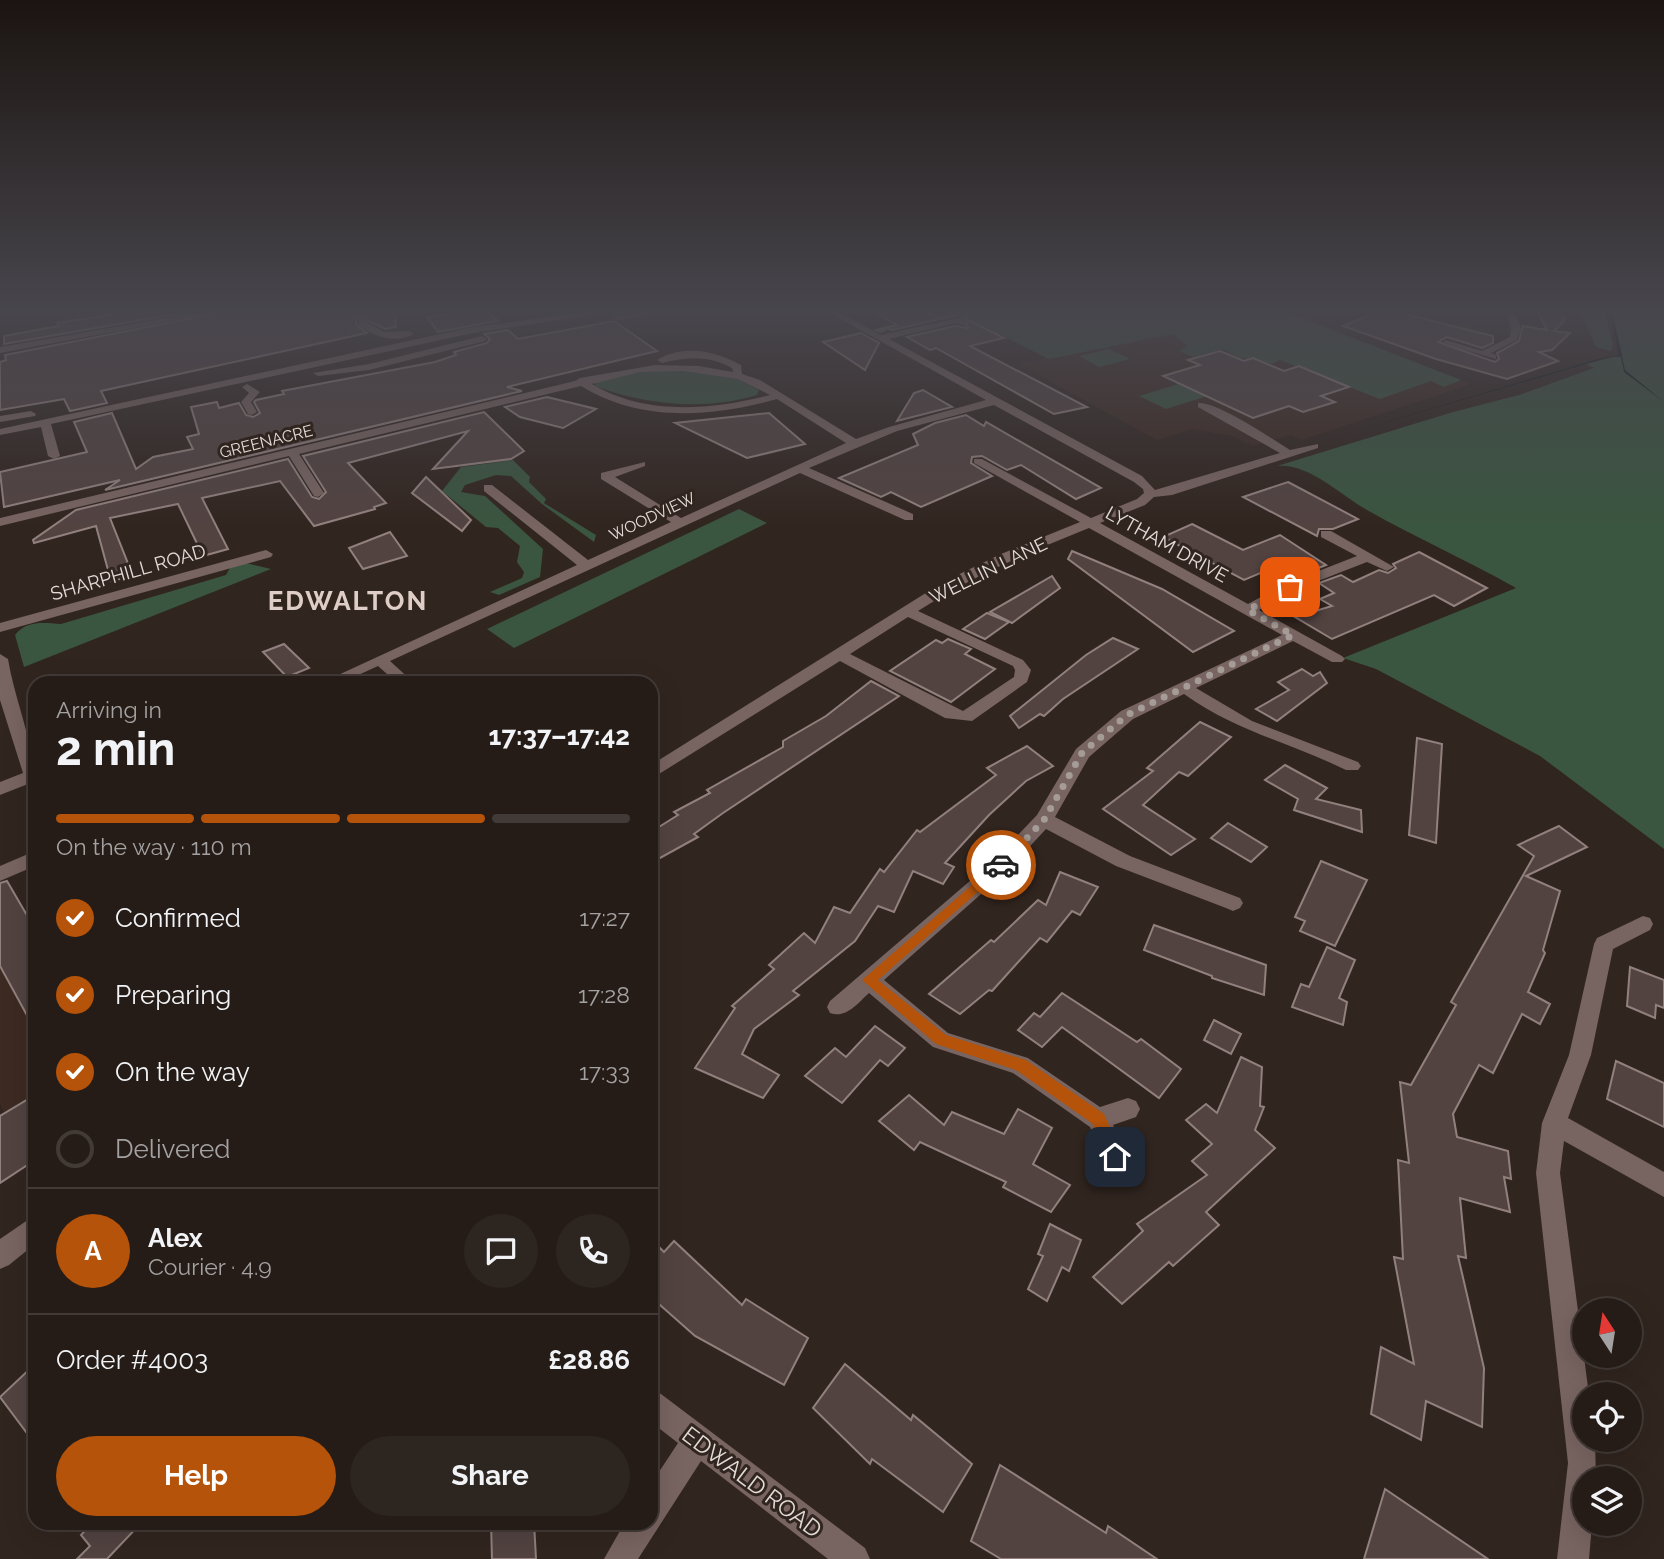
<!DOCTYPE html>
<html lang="en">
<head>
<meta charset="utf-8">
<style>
  :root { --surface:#251c17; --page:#2d2520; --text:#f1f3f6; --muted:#a3a1a1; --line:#423a36; --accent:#b45309 }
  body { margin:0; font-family:Raleway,sans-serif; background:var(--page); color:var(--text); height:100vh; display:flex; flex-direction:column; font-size:26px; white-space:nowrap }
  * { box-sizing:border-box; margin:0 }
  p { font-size:23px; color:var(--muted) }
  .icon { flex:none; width:38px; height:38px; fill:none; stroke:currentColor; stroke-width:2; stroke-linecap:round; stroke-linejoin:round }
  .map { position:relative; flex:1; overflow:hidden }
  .side { position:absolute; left:28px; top:676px; width:630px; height:854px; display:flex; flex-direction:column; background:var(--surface); border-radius:21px; box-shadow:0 7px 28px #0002,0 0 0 2px var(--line) }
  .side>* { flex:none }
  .needle { width:46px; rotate:348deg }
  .buttons { position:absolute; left:1572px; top:1298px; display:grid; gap:14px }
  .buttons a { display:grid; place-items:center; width:70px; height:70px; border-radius:50%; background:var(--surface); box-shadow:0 7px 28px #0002,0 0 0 2px var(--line); font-size:35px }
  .pin { position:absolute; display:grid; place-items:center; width:60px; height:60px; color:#fff; margin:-30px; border-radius:14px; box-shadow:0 4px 10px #0006 }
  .courier { position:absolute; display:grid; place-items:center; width:70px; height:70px; margin:-35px; border:5px solid #b45309; border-radius:50%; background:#fff; color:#222; box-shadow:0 2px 9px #0007 }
  .head em { font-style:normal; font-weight:700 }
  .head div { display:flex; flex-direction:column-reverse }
  .head { display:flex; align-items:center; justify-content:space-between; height:119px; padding:0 28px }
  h1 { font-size:46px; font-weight:700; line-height:52px }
  .bar { display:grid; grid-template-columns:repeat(4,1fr); gap:10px 7px; align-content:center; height:84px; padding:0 28px }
  .bar i { height:9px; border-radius:5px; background:var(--line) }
  .bar .on { background:var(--accent) }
  .bar p { grid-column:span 4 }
  .line { display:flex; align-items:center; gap:18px; padding:0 28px; border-top:2px solid var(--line) }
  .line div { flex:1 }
  .round { display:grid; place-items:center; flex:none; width:74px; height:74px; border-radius:37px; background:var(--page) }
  ol { padding:0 28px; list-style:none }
  li { display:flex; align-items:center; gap:21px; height:77px }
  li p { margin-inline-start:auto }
  li .icon { padding:7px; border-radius:50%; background:var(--accent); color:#fff; stroke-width:4 }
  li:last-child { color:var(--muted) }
  li i { width:38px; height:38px; border:4px solid var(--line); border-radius:50% }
  .button { display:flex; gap:14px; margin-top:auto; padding:14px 28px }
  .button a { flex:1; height:80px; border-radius:42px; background:var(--accent); color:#fff; font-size:28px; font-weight:700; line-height:80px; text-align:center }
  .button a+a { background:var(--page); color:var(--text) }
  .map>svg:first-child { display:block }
  .built { fill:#3d2a22 }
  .green { fill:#3a5540 }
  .water { fill:#00181a }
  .building { fill:#524341; stroke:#91807e; stroke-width:2 }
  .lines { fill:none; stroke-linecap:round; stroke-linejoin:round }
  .minor { fill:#786461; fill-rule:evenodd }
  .route { fill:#b45309 }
  .done { stroke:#a59c97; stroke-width:7; stroke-dasharray:0 12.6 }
  .labels { text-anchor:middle; stroke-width:6; stroke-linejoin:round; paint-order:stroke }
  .far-street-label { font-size:16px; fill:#e4dcd8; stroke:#31251f }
  .street-label { font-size:19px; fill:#e4dcd8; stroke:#31251f }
  .near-street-label { font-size:23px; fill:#e4dcd8; stroke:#31251f }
  .district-label { font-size:26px; font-weight:bold; letter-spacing:2px; fill:#dfcec7; stroke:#31251f }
</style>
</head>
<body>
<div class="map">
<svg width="1664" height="1559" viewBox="0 0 1664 1559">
  <rect width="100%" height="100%" fill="#31251f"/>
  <g class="built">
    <path d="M1284 312 1471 384 1301 440 1291 435 1253 446 1232 436 1192 429 1157 440 1018 364Z"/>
    <path d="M35 921V1176L0 1104V938Z"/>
  </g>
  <g class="green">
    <path d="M937 309H1279L1461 380 1444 387 1431 381 1380 399 1280 360 1272 364 1238 357 1223 349 1193 357 1179 351 1187 346 1173 334 1049 359 975 322 955 318Z"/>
    <path d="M1579 309H1604L1613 344 1611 351 1596 347Z"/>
    <path d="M1611 309H1664V849L1540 756 1376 669 1343 658 1516 588C1467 560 1416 538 1367 510 1340 495 1309 463 1277 466L1453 412 1519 395 1594 368 1586 364 1622 355Z"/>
    <path d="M1109 349 1130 359 1099 367 1079 356Z"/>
    <path d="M688 370 736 378 759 390 757 395C704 411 646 405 595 386L596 380 637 372Z"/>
    <path d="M1188 381 1214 394 1166 409 1139 396Z"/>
    <path d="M513 460 530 477 529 482 546 499 544 503 596 535 594 542 542 504 511 476 496 475 465 485 461 492 485 496 543 549 540 577 499 595 490 592 522 578 524 572 517 562 520 546 498 528 486 527 442 491 461 467Z"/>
    <path d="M739 509 767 523 514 648 487 629Z"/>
    <path d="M246 563 271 569 24 667 15 635C27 620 43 623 61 624L226 575 231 566Z"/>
  </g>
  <path class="water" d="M1609 309 1613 314 1625 370 1664 402 1624 372 1621 357 1613 356 1342 435 1605 357 1619 355Z"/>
  <g class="building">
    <path d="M148 309H205L4 344V336L59 326 57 323Z"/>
    <path d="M239 309H269V313L291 309H395L396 327 385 329 361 317 357 318 356 324 367 333 101 391 107 403 70 411 64 399 0 410V362L6 360 5 355Z"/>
    <path d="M484 309 498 321 438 332 427 317Z"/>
    <path d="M905 309H918L941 318 958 315 892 330 888 328 881 332 876 330 897 325 879 315Z"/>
    <path d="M1384 309 1493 336V343L1482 348 1447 337 1438 342 1495 362 1499 359 1497 353 1519 341 1523 326 1547 330 1536 309H1557L1565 320 1554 331 1570 333 1552 350 1539 352 1558 361 1507 379 1436 359 1343 326Z"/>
    <path d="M966 319 1004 338 970 346 1087 407 1054 414 936 348 930 350 907 337 955 326 968 328Z"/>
    <path d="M614 321 657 351 507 387 522 391 105 490 120 480 4 507 0 472 87 452 74 422 112 413 136 469 153 457 193 449 187 437 199 434 191 407 217 402 219 408 239 403 246 415 253 417 260 413 254 402 256 400 284 394 282 391 435 362 456 355 454 352 487 343 490 339 484 334 508 330 518 339Z"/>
    <path d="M861 333 879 343 865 370 823 342Z"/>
    <path d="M1220 351 1244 361 1253 358 1284 371 1299 366 1349 387 1321 396 1335 402 1303 412 1289 406 1253 418 1163 376 1200 365 1188 360Z"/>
    <path d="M923 390 952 407 897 421 914 393Z"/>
    <path d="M547 397 596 409 563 428 520 417 505 407Z"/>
    <path d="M484 412 524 451 511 459 433 469 468 431 348 463 386 503 374 507 375 509 314 526 280 481 202 498 228 549 203 556 178 504 110 518 133 576 111 581 96 526 34 543 33 540 76 510 288 459 312 497 319 499 326 492 303 456Z"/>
    <path d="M769 413 805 444 747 458 675 423Z"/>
    <path d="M966 415 984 426 986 422 1101 488 1076 499 1021 465 1007 470 982 456 972 457 971 463 992 476 921 507 891 492 881 497 839 478 918 445 913 434 935 423Z"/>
    <path d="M426 477 471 520 462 531 412 493Z"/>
    <path d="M1288 482 1358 519 1333 529H1319L1317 536 1243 497Z"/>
    <path d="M1192 524 1243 550 1280 535 1326 565 1304 574 1287 562 1244 580 1163 537Z"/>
    <path d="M390 532 407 556 363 569 349 548Z"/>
    <path d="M1072 551 1162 589 1234 631 1193 652 1068 559Z"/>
    <path d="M1419 552 1487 588 1454 606 1434 595 1332 639 1295 617 1332 606 1320 599 1334 593 1319 583 1341 575 1353 582 1379 570 1388 573 1396 568 1393 564Z"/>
    <path d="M1052 576 1060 588 1012 623 990 612Z"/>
    <path d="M987 613 1009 622 985 639 963 629Z"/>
    <path d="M1113 638 1138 649 1063 699 1044 716 1040 714 1019 728 1010 716 1086 655Z"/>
    <path d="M948 639 971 649 965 654 995 669 951 702 890 671 936 640 942 643Z"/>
    <path d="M284 644 309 668 287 677 263 652Z"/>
    <path d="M1302 669 1313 676 1320 672 1327 683 1277 721 1256 709 1289 690 1278 682Z"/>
    <path d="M871 681 899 696 723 813 694 834 698 837 651 863V832L678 815 674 812 710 793 707 790 783 747V741L826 716Z"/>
    <path d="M1200 722 1231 737 1188 776 1179 772 1143 805 1195 839 1171 855 1103 809 1153 771 1147 768Z"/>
    <path d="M1417 738 1442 744 1436 843 1409 835Z"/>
    <path d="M1027 746 1053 766 1026 781 989 815 945 863 954 867 943 884 913 871 894 912 878 906 855 941 793 991 799 995 754 1029 742 1054 779 1075 763 1098 695 1068 735 1008 732 1006 774 969 769 965 804 933 815 943 834 907 850 913 880 869 884 872 917 830 920 832 996 775 987 768Z"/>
    <path d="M1285 765 1327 788 1316 799 1361 810 1362 832 1294 810 1298 799 1265 780Z"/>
    <path d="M1228 823 1267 847 1251 862 1211 838Z"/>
    <path d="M1559 826 1587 847 1526 876 1560 891 1543 950 1545 953 1528 992 1550 1004 1540 1024 1522 1014 1493 1073 1479 1065 1453 1114 1457 1137 1508 1151 1511 1179 1504 1177 1510 1212 1460 1198 1466 1258 1458 1256 1484 1368 1482 1427 1426 1401 1421 1440 1371 1414 1381 1347 1414 1364 1394 1257 1403 1259 1398 1160 1409 1163 1400 1082 1411 1085 1456 1005 1451 1002 1534 856 1518 845Z"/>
    <path d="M1321 861 1367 880 1335 946 1300 931 1305 921 1295 917Z"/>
    <path d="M1060 872 1098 887 1080 915 1072 911 1047 942 1040 938 992 991 989 990 960 1014 929 994 991 940 994 942 1038 900 1046 905Z"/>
    <path d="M7 881 35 929V1030L0 966V883Z"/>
    <path d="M1154 925 1266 965 1264 995 1212 978V976L1144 950Z"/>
    <path d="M1327 947 1355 960 1339 998 1347 1002 1343 1025 1292 1007 1301 984 1309 987Z"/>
    <path d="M1630 967 1664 980V1008L1656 1005 1655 1018 1627 1006Z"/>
    <path d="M1062 993 1137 1042 1141 1039 1181 1069 1159 1098 1062 1027 1042 1047 1018 1030 1034 1013 1040 1017Z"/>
    <path d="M1214 1020 1241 1034 1231 1054 1204 1040Z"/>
    <path d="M875 1026 905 1048 888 1066 880 1060 842 1103 805 1076 835 1048 846 1057Z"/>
    <path d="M1241 1057 1262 1067 1260 1106 1264 1107 1255 1130 1275 1148 1206 1212 1219 1225 1173 1266 1169 1262 1122 1304 1093 1277 1143 1231 1137 1224 1207 1175 1192 1161 1212 1144 1186 1120 1206 1104 1217 1113Z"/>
    <path d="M1616 1061 1664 1083V1127L1607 1099Z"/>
    <path d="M35 1095V1160L0 1183V1116Z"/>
    <path d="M909 1095 944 1125 952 1112 1004 1134 1018 1109 1052 1128 1033 1164 1070 1185 1051 1212 1003 1187 1006 1182 920 1142 914 1150 879 1121Z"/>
    <path d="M1050 1224 1081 1240 1069 1271 1062 1267 1047 1301 1028 1289 1043 1256 1038 1254Z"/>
    <path d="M651 1239 664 1252 674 1241 742 1305 746 1299 808 1338 784 1385 695 1336 651 1297Z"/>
    <path d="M35 1364V1444L0 1397Z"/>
    <path d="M845 1364 911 1420 913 1415 972 1464 943 1512 872 1459 870 1464 813 1408Z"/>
    <path d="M1000 1465 1106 1533 1108 1526 1157 1559H1001L971 1541Z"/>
    <path d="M1385 1489 1488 1559H1364Z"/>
    <path d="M93 1522H142L107 1559H77L90 1546 81 1535Z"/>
    <path d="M491 1522H534L536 1559H492Z"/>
  </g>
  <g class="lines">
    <g class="minor">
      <path d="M219 309H236L0 353V347Z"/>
      <path d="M611 309H632L473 333 51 424 60 456 54 459 48 456 41 427 0 435V429L473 327Z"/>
      <path d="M656 309 659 314 617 320 612 317Z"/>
      <path d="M823 309H833L881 335 959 318 966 322V326L955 323 889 339 1142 476 1155 490 1280 453 1198 407V403C1217 401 1272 439 1290 450L1318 444V448L1172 495 1154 497 1145 505 1100 523 1248 604 1285 584 1357 556 1321 537V531H1331L1394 567 1387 571 1367 562 1295 590 1259 610 1342 656 1345 659 1342 662H1332L1293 641 1196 688 1252 721 1358 762 1361 766 1358 770H1346C1289 742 1237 732 1184 694L1133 719 1089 757 1055 817 1130 856 1240 898 1243 903 1240 908 1233 911 1226 908 1116 866 1046 829 1006 872 884 980 948 1033 1028 1058 1100 1107 1128 1098 1136 1101 1140 1109 1136 1117 1113 1125 1127 1157 1124 1165 1115 1169 1106 1165 1090 1127 1013 1073 933 1047 869 993C858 1003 846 1019 830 1013L827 1007 830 1001 992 862 1037 815 1076 749 1121 711 1282 635 1089 528C1030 552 972 576 918 611L1023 660 1031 670 1027 682 972 721 945 718 840 661 651 779V765L945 581 1001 554 1080 522 974 463V459H982L1091 518 1137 499 1144 493 1143 489 1134 482 994 405 897 431 809 468 913 514V520H905L800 473 390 661 413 682H396L378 666 343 682H323L577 565 484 491V485H492L588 560 671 522 601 479V473L645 462V466L615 477 681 518 846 443 777 399C712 417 641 423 581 386L299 454 324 493 318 497 314 496 289 456 0 526V518L575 381 580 378 655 365 699 366 733 372 732 368C708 355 689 357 662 363L657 360C683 344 716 351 741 365L742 374 760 380 856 439 889 427 986 400ZM684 371 738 379 770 395C712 410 645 416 592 384L640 372ZM908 617 1013 666 1015 670 1014 677 963 711 850 654Z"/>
      <path d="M1506 309H1514L1521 329 1517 340 1491 353 1496 355V359L1441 343 1446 340 1482 351 1510 337 1511 329Z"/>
      <path d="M362 319 384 332 409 331 414 334C396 344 373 337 359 324V320Z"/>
      <path d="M482 336 487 339 485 341 369 370 318 376 313 373 369 364Z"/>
      <path d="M247 384 260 392 251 402 257 412 252 415 248 414 241 402 249 393 242 387Z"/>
      <path d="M31 411 36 414 35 416 0 422V416Z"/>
      <path d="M266 550 273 554 271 557 0 632V623Z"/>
      <path d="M0 654 8 659C15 702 35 744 35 787L28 784 0 795V782L23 773 0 700Z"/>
      <path d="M35 851V866L0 881V866Z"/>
      <path d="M1643 916 1650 918 1653 924 1650 930 1613 949 1591 1055 1568 1118 1664 1172V1197L1564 1141 1560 1173 1589 1395H1584V1440H1595L1596 1479H1584V1524H1592L1589 1559H1557L1568 1463 1536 1173 1542 1123 1569 1055 1594 944 1597 938Z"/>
      <path d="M35 1215V1244L9 1265 0 1269V1239Z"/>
      <path d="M651 1390 661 1394 865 1548 870 1559H828L701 1461 638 1559H604L625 1522H651V1484L678 1443 651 1422Z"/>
    </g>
  </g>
  <linearGradient id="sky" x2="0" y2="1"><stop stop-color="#1b1411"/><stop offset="0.59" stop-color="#48464d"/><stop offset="1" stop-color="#48464d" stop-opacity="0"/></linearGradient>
  <rect width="1664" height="527" fill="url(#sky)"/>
  <path class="route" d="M1001 860 1005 862V868L878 980 946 1035 1026 1060 1104 1114 1123 1157 1115 1165 1109 1163 1093 1124 1016 1070 936 1044 862 980Z"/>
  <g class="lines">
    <path class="done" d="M1001 865 1044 820 1082 753 1127 715 1293 635 1248 610 1290 587"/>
  </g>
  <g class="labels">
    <g class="far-street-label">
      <text transform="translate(266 441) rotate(-14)" y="6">GREENACRE</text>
      <text transform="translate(652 516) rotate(-25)" y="6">WOODVIEW</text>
    </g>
    <g class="street-label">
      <text transform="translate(1167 544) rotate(29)" y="7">LYTHAM DRIVE</text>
      <text transform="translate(988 570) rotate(-26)" y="7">WELLIN LANE</text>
      <text transform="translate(128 572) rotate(-16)" y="7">SHARPHILL ROAD</text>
    </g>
    <g class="near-street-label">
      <text transform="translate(752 1482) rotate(37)" y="8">EDWALD ROAD</text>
    </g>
    <g class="district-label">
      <text x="348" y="610">EDWALTON</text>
    </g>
  </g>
</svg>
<div class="buttons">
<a><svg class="needle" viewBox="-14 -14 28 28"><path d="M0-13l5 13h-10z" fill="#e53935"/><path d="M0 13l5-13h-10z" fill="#a3a1a1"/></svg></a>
<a><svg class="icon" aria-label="locate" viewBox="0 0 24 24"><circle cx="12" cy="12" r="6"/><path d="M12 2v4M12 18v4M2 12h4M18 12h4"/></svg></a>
<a><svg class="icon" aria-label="layers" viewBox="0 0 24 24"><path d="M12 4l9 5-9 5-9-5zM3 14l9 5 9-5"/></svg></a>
</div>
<div class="pin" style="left:1290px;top:587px;background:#ea580c"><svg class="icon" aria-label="bag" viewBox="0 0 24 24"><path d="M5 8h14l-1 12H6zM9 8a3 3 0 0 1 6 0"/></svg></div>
<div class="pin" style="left:1115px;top:1157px;background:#1f2937"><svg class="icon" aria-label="home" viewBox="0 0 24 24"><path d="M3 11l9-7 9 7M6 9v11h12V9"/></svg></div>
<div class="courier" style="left:1001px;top:865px"><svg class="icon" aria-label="car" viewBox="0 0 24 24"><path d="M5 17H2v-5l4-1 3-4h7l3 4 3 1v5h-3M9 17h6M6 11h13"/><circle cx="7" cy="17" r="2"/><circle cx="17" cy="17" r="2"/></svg></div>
<section class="side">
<div class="head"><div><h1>2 min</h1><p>Arriving in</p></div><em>17:37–17:42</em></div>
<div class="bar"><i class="on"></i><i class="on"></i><i class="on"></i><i></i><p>On the way · 110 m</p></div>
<ol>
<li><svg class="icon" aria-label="check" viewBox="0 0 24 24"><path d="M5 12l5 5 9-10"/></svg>Confirmed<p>17:27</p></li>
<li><svg class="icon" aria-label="check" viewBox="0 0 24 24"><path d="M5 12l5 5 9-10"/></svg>Preparing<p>17:28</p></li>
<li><svg class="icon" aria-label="check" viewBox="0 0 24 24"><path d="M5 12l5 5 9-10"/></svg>On the way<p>17:33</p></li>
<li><i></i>Delivered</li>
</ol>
<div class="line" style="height:126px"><b class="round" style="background:var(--accent);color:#fff">A</b><div><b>Alex</b><p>Courier · 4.9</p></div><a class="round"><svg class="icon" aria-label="chat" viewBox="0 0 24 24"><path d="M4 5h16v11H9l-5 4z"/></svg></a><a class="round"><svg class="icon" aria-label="phone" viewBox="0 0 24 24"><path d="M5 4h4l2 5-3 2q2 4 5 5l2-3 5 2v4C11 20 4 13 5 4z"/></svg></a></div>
<div class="line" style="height:91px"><div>Order #4003</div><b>£28.86</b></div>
<div class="button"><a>Help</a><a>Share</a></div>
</section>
</div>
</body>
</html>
